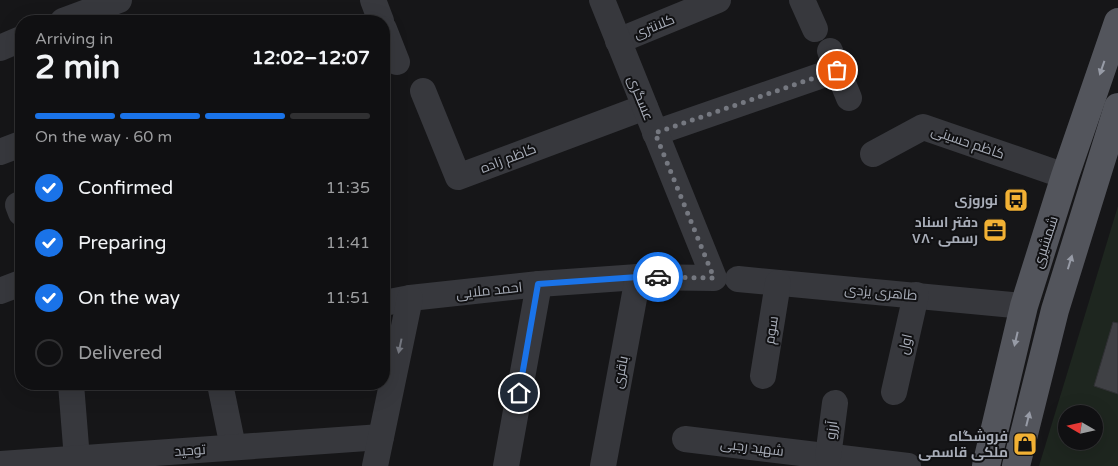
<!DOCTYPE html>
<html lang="en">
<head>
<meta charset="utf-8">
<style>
  :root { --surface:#101012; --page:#1e1e20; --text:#f1f3f6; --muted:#9c9d9f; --line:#303032; --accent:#1a73e8 }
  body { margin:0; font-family:"Varela Round",Cairo,sans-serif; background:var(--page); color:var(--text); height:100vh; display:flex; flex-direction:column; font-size:19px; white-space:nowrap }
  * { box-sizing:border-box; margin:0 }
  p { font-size:16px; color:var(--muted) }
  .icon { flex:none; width:28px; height:28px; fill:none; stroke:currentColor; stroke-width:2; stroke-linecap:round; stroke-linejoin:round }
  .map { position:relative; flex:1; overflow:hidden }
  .sheet { position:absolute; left:15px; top:15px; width:375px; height:375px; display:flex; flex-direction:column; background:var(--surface); border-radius:20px; box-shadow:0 5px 20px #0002,0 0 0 1px var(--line) }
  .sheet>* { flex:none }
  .needle { width:32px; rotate:279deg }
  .buttons { position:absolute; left:1058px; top:405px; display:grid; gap:10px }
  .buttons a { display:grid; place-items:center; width:45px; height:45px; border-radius:50%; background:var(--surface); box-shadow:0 5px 20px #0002,0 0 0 1px var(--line); font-size:25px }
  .pin { position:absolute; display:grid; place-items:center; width:42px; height:42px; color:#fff; margin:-21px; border:2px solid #fff; border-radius:50%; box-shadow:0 1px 5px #0007 }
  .courier { position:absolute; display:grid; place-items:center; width:50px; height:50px; margin:-25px; border:4px solid #1a73e8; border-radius:50%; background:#fff; color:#222; box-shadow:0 1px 6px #0007 }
  .summary em { font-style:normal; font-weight:800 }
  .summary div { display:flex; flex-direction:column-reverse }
  .summary { display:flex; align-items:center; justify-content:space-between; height:85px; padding:0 20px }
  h1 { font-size:32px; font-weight:800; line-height:38px }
  .bar { display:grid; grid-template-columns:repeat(4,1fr); gap:8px 5px; align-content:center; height:60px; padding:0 20px }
  .bar i { height:6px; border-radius:4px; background:var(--line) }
  .bar .on { background:var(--accent) }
  .bar p { grid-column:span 4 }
  ol { padding:0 20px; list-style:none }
  li { display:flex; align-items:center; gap:15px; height:55px }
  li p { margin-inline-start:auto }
  li .icon { padding:5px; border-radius:50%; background:var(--accent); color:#fff; stroke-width:4 }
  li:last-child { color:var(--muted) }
  li i { width:28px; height:28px; border:2px solid var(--line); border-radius:50% }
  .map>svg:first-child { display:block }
  .green { fill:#1e261f; fill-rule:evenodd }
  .building { fill:#404145; stroke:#303034 }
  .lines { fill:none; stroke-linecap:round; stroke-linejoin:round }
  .minor { stroke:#37383d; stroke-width:26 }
  .major { stroke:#53555c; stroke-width:28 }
  .oneway { fill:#979ba6 }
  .oneway2 { fill:#757881 }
  .done { stroke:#757880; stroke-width:5; stroke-dasharray:0 9 }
  .route { stroke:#1a73e8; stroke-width:6 }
  .labels { text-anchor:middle; stroke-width:4; stroke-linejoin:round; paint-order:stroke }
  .street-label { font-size:14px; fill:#a8adb8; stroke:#111113 }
  .poi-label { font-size:14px; font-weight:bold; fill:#a8adb8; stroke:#111113; text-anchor:end }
</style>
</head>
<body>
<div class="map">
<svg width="1118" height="466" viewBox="0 0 1118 466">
  <rect width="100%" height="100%" fill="#161618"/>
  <path class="green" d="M1118 206V466H1039ZM1066 414H1094V441H1066Z"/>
  <path class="building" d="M1113 322 1118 323V394L1094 386Z"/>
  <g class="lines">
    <g class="minor">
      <path d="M373 0 381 21"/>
      <path d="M802 0 815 29"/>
      <path d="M63 21 119 0"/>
      <path d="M384 29 397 62"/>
      <path d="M618 41 718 0"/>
      <path d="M0 48 21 39"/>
      <path d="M830 51 849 98"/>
      <path d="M423 91 458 177 645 107"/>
      <path d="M655 133 837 70"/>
      <path d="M0 152 21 144"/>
      <path d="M873 154 923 127 1065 176"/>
      <path d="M18 205 21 213"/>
      <path d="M738 279 1024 306"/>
      <path d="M0 291 21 283"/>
      <path d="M384 303 410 298 539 284 638 277 714 278 602 0"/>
      <path d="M763 376 778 283"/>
      <path d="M71 384 77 459"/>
      <path d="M220 384 233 447"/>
      <path d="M894 392 916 295"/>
      <path d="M685 439 908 466"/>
      <path d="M828 457 835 403"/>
      <path d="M0 464 381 437"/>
      <path d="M375 466 410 298"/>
      <path d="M506 466 539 284"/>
      <path d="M603 466 638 277"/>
    </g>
    <g class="major">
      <path d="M986 466 1024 306 1065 176 1118 22"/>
      <path d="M1016 466 1055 310 1118 107"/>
    </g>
  </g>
  <defs><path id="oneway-solid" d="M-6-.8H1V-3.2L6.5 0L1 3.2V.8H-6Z" transform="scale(1.25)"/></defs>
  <g class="oneway">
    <use href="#oneway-solid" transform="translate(1102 68) rotate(109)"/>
    <use href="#oneway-solid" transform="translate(1070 262) rotate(-73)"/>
    <use href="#oneway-solid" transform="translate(1016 339) rotate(103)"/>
    <use href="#oneway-solid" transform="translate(1028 419) rotate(-76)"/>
  </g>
  <use class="oneway2" href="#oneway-solid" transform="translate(400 346) rotate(102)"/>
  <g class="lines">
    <path class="done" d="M658 277 714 278 655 133 837 70"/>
    <path class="route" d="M519 393 538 284 638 277H658"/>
  </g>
  <defs>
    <g id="bus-square" transform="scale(1.25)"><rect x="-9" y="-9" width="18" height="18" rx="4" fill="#f2b134" stroke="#111113"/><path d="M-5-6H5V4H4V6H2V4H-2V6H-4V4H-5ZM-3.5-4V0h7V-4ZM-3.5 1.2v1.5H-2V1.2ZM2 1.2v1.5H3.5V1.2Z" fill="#111"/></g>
    <g id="office-square" transform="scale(1.25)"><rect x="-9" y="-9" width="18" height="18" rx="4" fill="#f2b134" stroke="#111113"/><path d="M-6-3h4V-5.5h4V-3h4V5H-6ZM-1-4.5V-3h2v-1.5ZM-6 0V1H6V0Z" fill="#111"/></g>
    <g id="shop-square" transform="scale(1.25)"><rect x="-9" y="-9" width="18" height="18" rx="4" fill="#f2b134" stroke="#111113"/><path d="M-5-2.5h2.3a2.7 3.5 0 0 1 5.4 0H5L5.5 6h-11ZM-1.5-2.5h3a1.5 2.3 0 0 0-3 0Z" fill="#111"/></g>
  </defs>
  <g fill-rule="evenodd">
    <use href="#bus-square" x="1016" y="200"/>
    <use href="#office-square" x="995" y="230"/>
    <use href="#shop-square" x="1025" y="444"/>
  </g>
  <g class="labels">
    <g class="street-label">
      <text transform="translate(654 26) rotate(-22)" y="5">کلانتری</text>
      <text transform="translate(641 98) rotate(68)" y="5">عسگری</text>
      <text transform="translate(968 142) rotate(19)" y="5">کاظم حسینی</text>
      <text transform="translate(508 158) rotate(-21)" y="5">کاظم زاده</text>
      <text transform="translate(1045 242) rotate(-72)" y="5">شمشیری</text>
      <text transform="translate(489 290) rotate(-6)" y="5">احمد ملایی</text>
      <text transform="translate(881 292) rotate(5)" y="5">طاهری یزدی</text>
      <text transform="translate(771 330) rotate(-81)" y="5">سوم</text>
      <text transform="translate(905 344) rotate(-77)" y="5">اول</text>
      <text transform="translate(620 372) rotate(-79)" y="5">باقری</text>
      <text transform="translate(831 430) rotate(-82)" y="5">آرزو</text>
      <text transform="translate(752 447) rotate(7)" y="5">شهید رجبی</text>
      <text transform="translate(190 450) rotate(-4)" y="5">توحید</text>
    </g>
    <g class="poi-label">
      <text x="998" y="205">نوروزی</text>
      <text x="978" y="227">دفتر اسناد<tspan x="978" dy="16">رسمی ۷۸۰</tspan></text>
      <text x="1008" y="441">فروشگاه<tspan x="1008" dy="16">ملکی قاسمی</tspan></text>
    </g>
  </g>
</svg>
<div class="buttons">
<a><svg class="needle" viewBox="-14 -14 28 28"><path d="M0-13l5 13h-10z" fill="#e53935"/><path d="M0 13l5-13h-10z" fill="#9c9d9f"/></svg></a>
</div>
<div class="pin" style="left:837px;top:70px;background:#ea580c"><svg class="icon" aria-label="bag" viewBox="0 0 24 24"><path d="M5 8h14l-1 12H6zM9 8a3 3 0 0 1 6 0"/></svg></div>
<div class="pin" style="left:519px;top:393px;background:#1f2937"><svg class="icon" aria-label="home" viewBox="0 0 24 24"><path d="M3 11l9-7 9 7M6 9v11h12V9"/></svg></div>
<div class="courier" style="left:658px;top:277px"><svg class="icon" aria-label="car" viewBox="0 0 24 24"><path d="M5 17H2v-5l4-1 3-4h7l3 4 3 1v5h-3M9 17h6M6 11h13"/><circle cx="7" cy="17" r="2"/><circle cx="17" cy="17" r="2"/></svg></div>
<section class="sheet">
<div class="summary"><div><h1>2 min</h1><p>Arriving in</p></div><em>12:02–12:07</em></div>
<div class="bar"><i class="on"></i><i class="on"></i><i class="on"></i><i></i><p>On the way · 60 m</p></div>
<ol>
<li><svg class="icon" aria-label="check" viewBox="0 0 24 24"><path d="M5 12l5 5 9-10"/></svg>Confirmed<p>11:35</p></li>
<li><svg class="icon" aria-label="check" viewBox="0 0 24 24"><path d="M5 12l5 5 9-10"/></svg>Preparing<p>11:41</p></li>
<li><svg class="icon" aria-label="check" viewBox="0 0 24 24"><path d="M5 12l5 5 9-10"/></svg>On the way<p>11:51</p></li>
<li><i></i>Delivered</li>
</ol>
</section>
</div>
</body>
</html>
